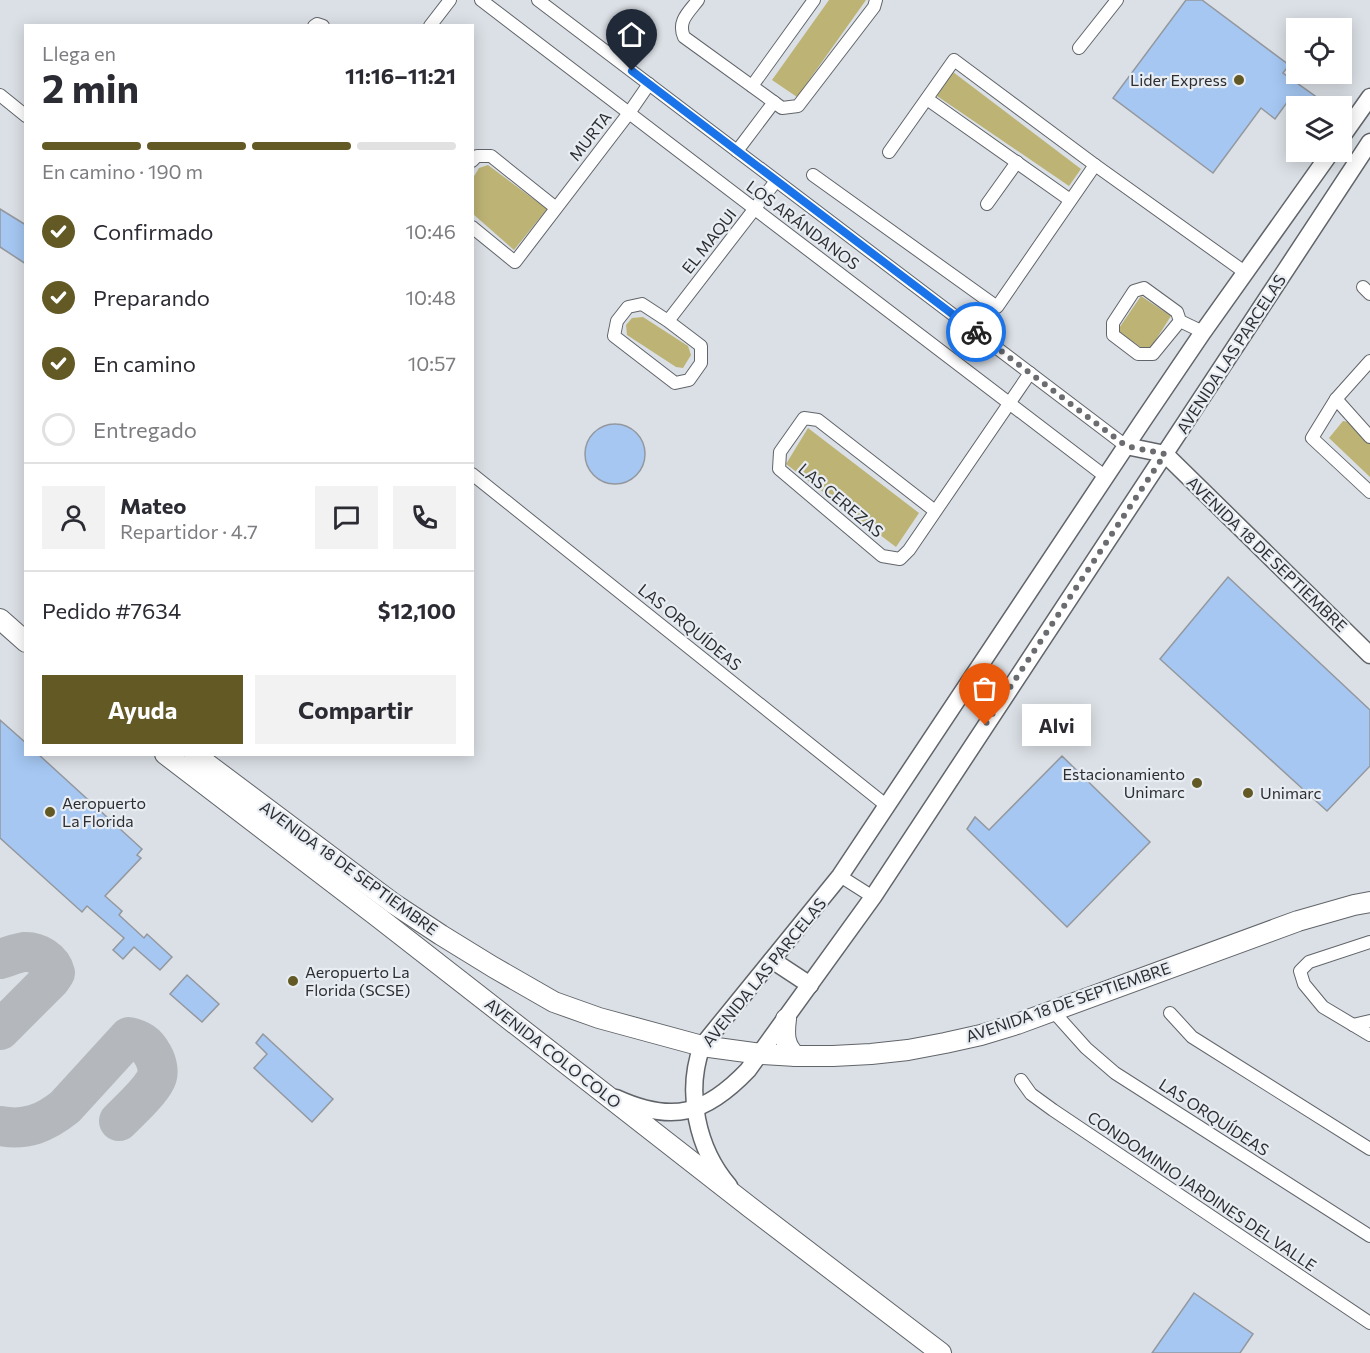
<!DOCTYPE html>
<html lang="es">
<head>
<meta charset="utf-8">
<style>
  :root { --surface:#fff; --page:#f2f2f3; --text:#2b2b33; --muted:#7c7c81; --line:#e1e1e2; --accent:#625925 }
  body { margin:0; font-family:Commissioner,sans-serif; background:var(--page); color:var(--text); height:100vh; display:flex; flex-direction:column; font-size:22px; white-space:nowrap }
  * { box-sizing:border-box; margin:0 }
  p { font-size:20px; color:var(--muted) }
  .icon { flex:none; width:33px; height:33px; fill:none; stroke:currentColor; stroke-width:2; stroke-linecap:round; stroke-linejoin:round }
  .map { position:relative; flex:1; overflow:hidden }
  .sheet { position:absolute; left:24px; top:24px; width:450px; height:732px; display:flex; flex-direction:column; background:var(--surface); border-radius:0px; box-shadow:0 3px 15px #0003 }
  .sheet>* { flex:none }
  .buttons { position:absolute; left:1286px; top:18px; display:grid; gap:12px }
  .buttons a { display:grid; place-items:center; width:66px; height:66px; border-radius:0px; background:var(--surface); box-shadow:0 3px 15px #0003; font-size:30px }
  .pin { position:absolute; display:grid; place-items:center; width:51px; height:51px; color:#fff; margin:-62px -26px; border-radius:50% 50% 50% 0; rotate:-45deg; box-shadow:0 0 6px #0007 }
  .pin .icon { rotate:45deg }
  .courier { position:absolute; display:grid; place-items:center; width:60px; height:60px; margin:-30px; border:4px solid #1a73e8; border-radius:50%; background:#fff; color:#222; box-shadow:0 2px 8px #0007 }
  .bubble { position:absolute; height:42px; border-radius:0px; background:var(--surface); box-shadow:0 3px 15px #0003; font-size:20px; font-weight:700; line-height:42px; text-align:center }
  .headline em { font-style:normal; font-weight:700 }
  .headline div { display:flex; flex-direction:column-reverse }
  .headline { display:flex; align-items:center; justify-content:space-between; height:102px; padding:0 18px }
  h1 { font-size:39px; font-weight:700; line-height:45px }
  .bar { display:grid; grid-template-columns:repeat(4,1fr); gap:9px 6px; align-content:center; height:72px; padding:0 18px }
  .bar i { height:8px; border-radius:4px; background:var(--line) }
  .bar .on { background:var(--accent) }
  .bar p { grid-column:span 4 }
  .line { display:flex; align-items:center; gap:15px; padding:0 18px; border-top:2px solid var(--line) }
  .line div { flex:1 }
  .round { display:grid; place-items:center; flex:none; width:63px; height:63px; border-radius:0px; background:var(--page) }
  ol { padding:0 18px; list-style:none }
  li { display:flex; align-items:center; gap:18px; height:66px }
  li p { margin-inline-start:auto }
  li .icon { padding:6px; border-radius:50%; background:var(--accent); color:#fff; stroke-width:4 }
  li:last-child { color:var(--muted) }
  li i { width:33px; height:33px; border:3px solid var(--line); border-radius:50% }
  .primary-button { display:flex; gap:12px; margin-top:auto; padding:12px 18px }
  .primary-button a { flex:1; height:69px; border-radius:0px; background:var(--accent); color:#fff; font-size:24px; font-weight:700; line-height:69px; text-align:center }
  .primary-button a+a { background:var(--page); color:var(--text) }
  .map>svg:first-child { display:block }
  .green { fill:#bdb375 }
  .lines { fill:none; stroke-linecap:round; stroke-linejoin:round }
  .taxiway { stroke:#b4b8bd; stroke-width:40 }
  .building { fill:#a5c7f2; stroke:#94989e; stroke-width:1.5 }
  .minor-casing { stroke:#61656a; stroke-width:14 }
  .secondary-casing { stroke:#61656a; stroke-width:19 }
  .primary-casing { stroke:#61656a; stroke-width:22 }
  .minor { stroke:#fff; stroke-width:12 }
  .secondary { stroke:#fff; stroke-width:16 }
  .primary { stroke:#fff; stroke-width:20 }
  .done { stroke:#6a6c70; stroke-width:6; stroke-dasharray:0 10.8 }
  .route { stroke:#1a73e8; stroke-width:8 }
  .poi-dot { fill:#625925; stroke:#e8edf3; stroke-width:2 }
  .labels { text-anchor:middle; stroke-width:4.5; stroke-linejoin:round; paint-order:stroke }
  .poi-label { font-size:16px; fill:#2d2e31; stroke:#e8edf3; text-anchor:start }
  .street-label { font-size:16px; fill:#2d2e31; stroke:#e8edf3 }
</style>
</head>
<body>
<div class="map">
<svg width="1370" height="1353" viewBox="0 0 1370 1353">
  <rect width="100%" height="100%" fill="#dbe0e6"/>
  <g class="green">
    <path d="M829 0H866L797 97 772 80Z"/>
    <path d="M953 72 1081 169 1069 186 937 96Z"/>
    <path d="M488 165 547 209 514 250 473 214V178L479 168Z"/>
    <path d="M1141 296 1171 316 1148 352 1117 331Z"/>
    <path d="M643 317 688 346 691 355 683 368 676 367 627 335 626 325 632 318Z"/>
    <path d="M1343 421 1354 423 1370 441V477L1329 438Z"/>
    <path d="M808 428 919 513 896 547 786 464Z"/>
  </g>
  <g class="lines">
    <g class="taxiway">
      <path d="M0 959C8 957 16 953 24 952 37 951 52 960 55 973L51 979 0 1030"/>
      <path d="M0 1126C26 1131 45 1123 65 1107L129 1037C139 1039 146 1043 151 1052 156 1059 160 1071 156 1079 150 1092 129 1111 119 1121"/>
    </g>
  </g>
  <g class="building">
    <path d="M1186 0H1202L1289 65 1283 73 1315 96 1307 106H1295L1288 101 1275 119 1261 108 1213 173 1113 98Z"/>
    <path d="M0 209 26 225V264L0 247Z"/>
    <circle cx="615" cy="454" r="30"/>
    <path d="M1228 577 1370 710V766L1327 811 1160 659Z"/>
    <path d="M0 720 26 743V754H38L142 849 137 855 141 858 105 896 122 911 119 915 144 938 147 934 172 957 160 970 134 947 123 959 113 950 124 938 87 906 82 912 0 838Z"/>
    <path d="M1062 756 1150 842 1067 927 967 829 975 817 989 830Z"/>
    <path d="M187 975 219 1004 202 1022 170 994Z"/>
    <path d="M263 1034 333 1099 312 1122 254 1068 267 1054 256 1043Z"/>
    <path d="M1194 1293 1253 1334 1240 1353H1152Z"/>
  </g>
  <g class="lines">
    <g class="minor-casing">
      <g id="minor">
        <path d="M481 0 1106 477"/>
        <path d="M538 0 1126 446"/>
        <path d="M698 0C689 12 677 21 684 37L782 108 798 106 874 7 876 0"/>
        <path d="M314 26 317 24 323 26"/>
        <path d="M430 26 450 0"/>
        <path d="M1079 48 1117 0"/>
        <path d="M752 86 814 0"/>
        <path d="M0 95 26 116"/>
        <path d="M927 99 1070 200"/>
        <path d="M737 151 774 102"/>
        <path d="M889 152 954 60 1095 165 1246 273"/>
        <path d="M472 161 477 156H491L556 208"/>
        <path d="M813 175 997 307 1095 165"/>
        <path d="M987 204 1017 162"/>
        <path d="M472 227 515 262 629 113 649 84"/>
        <path d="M1363 287 1370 294"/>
        <path d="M668 321 642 304 628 307 617 321 614 336 675 383 689 380 701 363V346L668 321 776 181"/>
        <path d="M1180 321 1153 354H1138L1113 335V323L1134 291 1144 288 1177 312 1180 321 1203 332"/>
        <path d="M1370 361 1336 399 1312 438 1370 492"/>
        <path d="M1336 399 1370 437"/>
        <path d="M472 474 887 806"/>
        <path d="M935 511 818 420 804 418 780 452 779 469 882 556 900 559 909 550 1030 373"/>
        <path d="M840 876 873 897"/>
        <path d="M1370 942 1309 962 1300 971 1304 984 1323 1007 1370 1035"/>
        <path d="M1052 1010 1086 1048 1115 1073 1370 1236"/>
        <path d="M1170 1013 1192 1037 1370 1149"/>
        <path d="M1353 1025 1370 1021"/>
        <path d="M1021 1080 1031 1094 1053 1110 1370 1323"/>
      </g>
    </g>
    <g class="secondary-casing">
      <g id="secondary">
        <path d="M1341 138 1370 97"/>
        <path d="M1126 446 1165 454"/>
        <path d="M1165 454 1370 655"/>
        <path d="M772 960 810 985"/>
        <path d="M616 1098C673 1124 706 1114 748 1070L873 897 1370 142"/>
        <path d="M729 1186C697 1149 685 1092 702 1046L840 876 1142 422 1203 332 1331 152"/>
      </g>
    </g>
    <g class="primary-casing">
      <g id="primary">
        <path d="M0 619 26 642"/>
        <path d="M165 754 378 917 751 1208 941 1353"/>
        <path d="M194 754 394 904 441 935 493 967 554 1002 599 1018 702 1046 761 1054 796 1056H833L871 1054 908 1050 945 1043 981 1035 1017 1024 1298 921 1354 905 1370 902"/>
        <path d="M786 1019C784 1034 784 1046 796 1056"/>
      </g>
    </g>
    <use href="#minor" class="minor"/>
    <use href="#secondary" class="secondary"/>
    <use href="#primary" class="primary"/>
  </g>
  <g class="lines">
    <path class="done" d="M976 332 1126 446 1165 454 985 725"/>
    <path class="route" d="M632 71 976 332"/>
  </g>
  <g class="poi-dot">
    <circle cx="1239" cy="80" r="6"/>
    <circle cx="1197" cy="783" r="6"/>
    <circle cx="1248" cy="793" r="6"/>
    <circle cx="50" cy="812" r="6"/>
    <circle cx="293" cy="981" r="6"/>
  </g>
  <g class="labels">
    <g class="poi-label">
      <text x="1227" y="86" text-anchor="end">Lider Express</text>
      <text x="1185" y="780" text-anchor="end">Estacionamiento<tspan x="1185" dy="18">Unimarc</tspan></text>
      <text x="1260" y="799">Unimarc</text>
      <text x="62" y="809">Aeropuerto<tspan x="62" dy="18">La Florida</tspan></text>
      <text x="305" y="978">Aeropuerto La<tspan x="305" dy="18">Florida (SCSE)</tspan></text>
    </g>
    <g class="street-label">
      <text transform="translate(590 136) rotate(-52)" y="6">MURTA</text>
      <text transform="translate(803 225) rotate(37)" y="6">LOS ARÁNDANOS</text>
      <text transform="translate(709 241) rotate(-52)" y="6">EL MAQUI</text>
      <text transform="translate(1231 354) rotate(-57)" y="6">AVENIDA LAS PARCELAS</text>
      <text transform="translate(841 500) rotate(40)" y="6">LAS CEREZAS</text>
      <text transform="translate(1267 554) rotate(44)" y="6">AVENIDA 18 DE SEPTIEMBRE</text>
      <text transform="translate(690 627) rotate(39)" y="6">LAS ORQUÍDEAS</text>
      <text transform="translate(349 868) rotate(36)" y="6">AVENIDA 18 DE SEPTIEMBRE</text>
      <text transform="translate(764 972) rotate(-51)" y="6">AVENIDA LAS PARCELAS</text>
      <text transform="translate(1068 1002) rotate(-19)" y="6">AVENIDA 18 DE SEPTIEMBRE</text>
      <text transform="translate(553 1053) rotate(38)" y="6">AVENIDA COLO COLO</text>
      <text transform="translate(1214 1117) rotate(33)" y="6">LAS ORQUÍDEAS</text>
      <text transform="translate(1202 1191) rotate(34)" y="6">CONDOMINIO JARDINES DEL VALLE</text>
    </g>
  </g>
</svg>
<div class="buttons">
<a><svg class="icon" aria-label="locate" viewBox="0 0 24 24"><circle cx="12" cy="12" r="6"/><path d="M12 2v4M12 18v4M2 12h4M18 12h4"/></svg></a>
<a><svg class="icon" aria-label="layers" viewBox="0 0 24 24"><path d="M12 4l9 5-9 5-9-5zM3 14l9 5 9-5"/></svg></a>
</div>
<div class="pin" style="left:985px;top:725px;background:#ea580c"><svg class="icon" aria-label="bag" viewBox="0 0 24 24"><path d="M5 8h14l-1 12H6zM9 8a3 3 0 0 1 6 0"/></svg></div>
<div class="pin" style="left:632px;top:71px;background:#1f2937"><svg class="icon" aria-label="home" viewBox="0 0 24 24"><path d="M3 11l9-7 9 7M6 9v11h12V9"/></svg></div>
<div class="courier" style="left:976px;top:332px"><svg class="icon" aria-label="bike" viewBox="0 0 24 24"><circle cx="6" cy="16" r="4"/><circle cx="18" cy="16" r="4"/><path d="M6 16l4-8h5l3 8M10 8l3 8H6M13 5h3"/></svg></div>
<div class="bubble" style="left:1022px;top:704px;width:69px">Alvi</div>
<section class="sheet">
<div class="headline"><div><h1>2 min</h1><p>Llega en</p></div><em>11:16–11:21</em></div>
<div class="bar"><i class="on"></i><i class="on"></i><i class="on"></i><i></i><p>En camino · 190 m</p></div>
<ol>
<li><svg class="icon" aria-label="check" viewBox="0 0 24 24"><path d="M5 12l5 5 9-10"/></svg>Confirmado<p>10:46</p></li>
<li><svg class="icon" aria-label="check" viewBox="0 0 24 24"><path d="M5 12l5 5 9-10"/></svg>Preparando<p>10:48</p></li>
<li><svg class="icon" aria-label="check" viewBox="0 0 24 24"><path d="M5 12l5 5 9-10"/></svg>En camino<p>10:57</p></li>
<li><i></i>Entregado</li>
</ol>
<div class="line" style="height:108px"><a class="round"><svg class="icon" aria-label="person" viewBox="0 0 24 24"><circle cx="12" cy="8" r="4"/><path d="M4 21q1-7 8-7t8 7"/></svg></a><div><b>Mateo</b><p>Repartidor · 4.7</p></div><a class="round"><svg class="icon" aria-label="chat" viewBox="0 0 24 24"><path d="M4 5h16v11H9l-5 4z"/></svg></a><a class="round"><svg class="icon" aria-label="phone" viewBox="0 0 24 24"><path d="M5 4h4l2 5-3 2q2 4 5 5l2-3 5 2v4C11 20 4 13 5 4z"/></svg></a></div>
<div class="line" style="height:78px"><div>Pedido #7634</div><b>$12,100</b></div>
<div class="primary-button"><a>Ayuda</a><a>Compartir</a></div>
</section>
</div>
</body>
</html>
